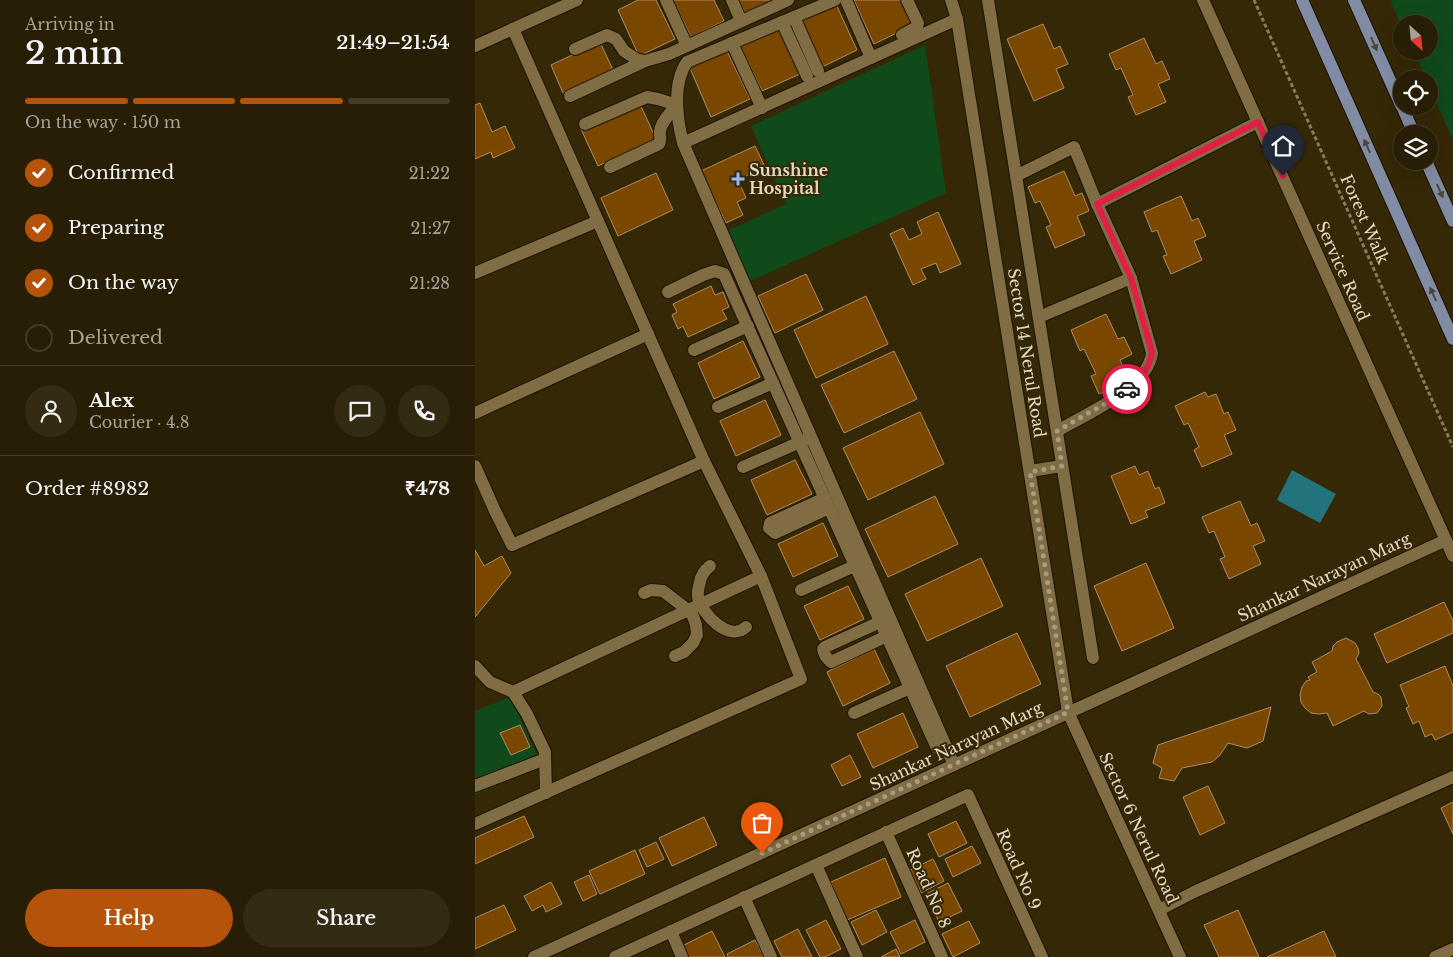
<!DOCTYPE html>
<html lang="en">
<head>
<meta charset="utf-8">
<style>
  :root { --surface:#281e05; --page:#342b13; --text:#f1f3f6; --muted:#a5a29a; --line:#443c27; --accent:#b45309 }
  body { margin:0; font-family:"Libre Baskerville",serif; background:var(--page); color:var(--text); height:100vh; display:flex; flex-direction:column; font-size:19px; white-space:nowrap }
  * { box-sizing:border-box; margin:0 }
  p { font-size:16px; color:var(--muted) }
  .icon { flex:none; width:28px; height:28px; fill:none; stroke:currentColor; stroke-width:2; stroke-linecap:round; stroke-linejoin:round }
  .map { position:relative; flex:1; overflow:hidden }
  .side { display:flex; flex-direction:column; background:var(--surface); width:475px }
  .side>* { flex:none }
  .needle { width:32px; rotate:153deg }
  .buttons { position:absolute; left:918px; top:15px; display:grid; gap:10px }
  .buttons a { display:grid; place-items:center; width:45px; height:45px; border-radius:50%; background:var(--surface); box-shadow:0 5px 20px #0002,0 0 0 1px var(--line); font-size:25px }
  .pin { position:absolute; display:grid; place-items:center; width:42px; height:42px; color:#fff; margin:-51px -21px; border-radius:50% 50% 50% 0; rotate:-45deg; box-shadow:0 0 5px #0007 }
  .pin .icon { rotate:45deg }
  .courier { position:absolute; display:grid; place-items:center; width:50px; height:50px; margin:-25px; border:4px solid #e11d48; border-radius:50%; background:#fff; color:#222; box-shadow:0 1px 6px #0007 }
  .overview em { font-style:normal; font-weight:600 }
  .overview div { display:flex; flex-direction:column-reverse }
  .overview { display:flex; align-items:center; justify-content:space-between; height:85px; padding:0 25px }
  h1 { font-size:32px; font-weight:600; line-height:38px }
  .bar { display:grid; grid-template-columns:repeat(4,1fr); gap:8px 5px; align-content:center; height:60px; padding:0 25px }
  .bar i { height:6px; border-radius:4px; background:var(--line) }
  .bar .current { background:var(--accent) }
  .bar p { grid-column:span 4 }
  .line { display:flex; align-items:center; gap:12px; padding:0 25px; border-top:1px solid var(--line) }
  .line div { flex:1 }
  .round { display:grid; place-items:center; flex:none; width:52px; height:52px; border-radius:26px; background:var(--page) }
  ol { padding:0 25px; list-style:none }
  li { display:flex; align-items:center; gap:15px; height:55px }
  li p { margin-inline-start:auto }
  li .icon { padding:5px; border-radius:50%; background:var(--accent); color:#fff; stroke-width:4 }
  li:last-child { color:var(--muted) }
  li i { width:28px; height:28px; border:2px solid var(--line); border-radius:50% }
  .action { display:flex; gap:10px; margin-top:auto; padding:10px 25px }
  .action a { flex:1; height:58px; border-radius:30px; background:var(--accent); color:#fff; font-size:20px; font-weight:600; line-height:58px; text-align:center }
  .action a+a { background:var(--page); color:var(--text) }
  main { display:flex; flex:1; min-height:0 }
  .map>svg:first-child { display:block }
  .green { fill:#104a1a }
  .water { fill:#23737c }
  .building { fill:#7a4700; stroke:#ae8c6a }
  .lines { fill:none; stroke-linecap:round; stroke-linejoin:round }
  .minor-casing { stroke:#1a1100; stroke-width:14 }
  .major-casing { stroke:#1a1100; stroke-width:14 }
  .path { stroke:#867b5f; stroke-width:3; stroke-dasharray:4 2.5; stroke-linecap:butt }
  .minor { stroke:#816d44; stroke-width:12 }
  .major { stroke:#828ba4; stroke-width:12 }
  .oneway { fill:#4c4636 }
  .done { stroke:#a79c82; stroke-width:5; stroke-dasharray:0 9 }
  .route { stroke:#e11d48; stroke-width:6 }
  .poi-dot { fill:#97b6fd; stroke:#352807; stroke-width:2 }
  .labels { text-anchor:middle; stroke-width:4; stroke-linejoin:round; paint-order:stroke }
  .poi-label { font-size:16px; font-weight:bold; fill:#e4dac4; stroke:#352807; text-anchor:start }
  .street-label { font-size:16px; fill:#e4dac4; stroke:#352807 }
</style>
</head>
<body>
<main>
<section class="side">
<div class="overview"><div><h1>2 min</h1><p>Arriving in</p></div><em>21:49–21:54</em></div>
<div class="bar"><i class="current"></i><i class="current"></i><i class="current"></i><i></i><p>On the way · 150 m</p></div>
<ol>
<li><svg class="icon" aria-label="check" viewBox="0 0 24 24"><path d="M5 12l5 5 9-10"/></svg>Confirmed<p>21:22</p></li>
<li><svg class="icon" aria-label="check" viewBox="0 0 24 24"><path d="M5 12l5 5 9-10"/></svg>Preparing<p>21:27</p></li>
<li><svg class="icon" aria-label="check" viewBox="0 0 24 24"><path d="M5 12l5 5 9-10"/></svg>On the way<p>21:28</p></li>
<li><i></i>Delivered</li>
</ol>
<div class="line" style="height:90px"><a class="round"><svg class="icon" aria-label="person" viewBox="0 0 24 24"><circle cx="12" cy="8" r="4"/><path d="M4 21q1-7 8-7t8 7"/></svg></a><div><b>Alex</b><p>Courier · 4.8</p></div><a class="round"><svg class="icon" aria-label="chat" viewBox="0 0 24 24"><path d="M4 5h16v11H9l-5 4z"/></svg></a><a class="round"><svg class="icon" aria-label="phone" viewBox="0 0 24 24"><path d="M5 4h4l2 5-3 2q2 4 5 5l2-3 5 2v4C11 20 4 13 5 4z"/></svg></a></div>
<div class="line" style="height:65px"><div>Order #8982</div><b>₹478</b></div>
<div class="action"><a>Help</a><a>Share</a></div>
</section>
<div class="map">
<svg width="978" height="957" viewBox="0 0 978 957">
  <rect width="100%" height="100%" fill="#352807"/>
  <g class="green">
    <path d="M915 0H978V140L954 86V79H951L938 51H954V24L926 25Z"/>
    <path d="M450 45 471 193 273 282 250 232 311 204 276 126Z"/>
    <path d="M35 697 67 766 0 795V711Z"/>
  </g>
  <path class="water" d="M817 470 861 494 845 523 802 500Z"/>
  <g class="building">
    <path d="M163 0H181L200 39 164 56 143 10Z"/>
    <path d="M198 0H239L249 21 216 37Z"/>
    <path d="M264 0H302L271 15Z"/>
    <path d="M379 0H429L440 24 399 44Z"/>
    <path d="M360 2 382 50 345 68 322 20Z"/>
    <path d="M568 24 579 49 585 46 593 64 581 69 589 88 559 101 532 39Z"/>
    <path d="M303 27 325 74 287 91 265 45Z"/>
    <path d="M669 38 681 64 687 61 695 79 683 84 691 102 661 115 653 97 658 95 646 68 641 70 634 54Z"/>
    <path d="M125 42 138 70 88 93 76 65Z"/>
    <path d="M251 49 275 99 236 117 214 66Z"/>
    <path d="M5 103 17 132 30 126 40 148 18 158 16 152 0 159V105Z"/>
    <path d="M165 104 181 139 123 166 106 129Z"/>
    <path d="M280 146 290 167 263 180 271 198 262 202 268 215 251 223 226 171Z"/>
    <path d="M589 171 600 196 607 193 614 211 602 216 610 235 580 248 571 227 576 225 565 201 560 203 553 187Z"/>
    <path d="M181 173 198 210 143 236 126 198Z"/>
    <path d="M706 196 717 221 723 218 731 236 719 241 727 260 696 274 688 256 692 255 682 230 677 232 669 212Z"/>
    <path d="M463 212 486 264 465 273 461 263 446 269 451 279 438 285 415 234 428 228 434 240 447 234 442 222Z"/>
    <path d="M331 274 348 310 300 333 283 296Z"/>
    <path d="M236 286 240 295 248 292 254 307 247 310 252 319 213 337 208 326 203 329 197 315 202 312 198 304Z"/>
    <path d="M391 296 413 344 341 378 319 330Z"/>
    <path d="M631 314 643 339 649 337 657 354 645 360 654 380 624 394 616 376 621 374 609 349 605 351 596 330Z"/>
    <path d="M268 341 285 377 239 399 223 363Z"/>
    <path d="M419 351 442 399 369 433 346 385Z"/>
    <path d="M730 392 733 397 741 394 749 414 753 412 761 430 749 435 757 454 727 467 719 450 724 447 713 423 709 425 700 406Z"/>
    <path d="M290 400 306 435 261 456 245 421Z"/>
    <path d="M445 412 469 464 393 500 368 448Z"/>
    <path d="M320 460 337 494 292 515 276 480Z"/>
    <path d="M660 466 664 475 673 471 680 489 684 487 690 503 670 511 673 517 656 524 636 476Z"/>
    <path d="M460 496 483 544 413 577 390 529Z"/>
    <path d="M765 501 776 526 782 523 790 541 778 546 786 564 754 579 745 559 750 557 739 531 734 533 727 517Z"/>
    <path d="M348 523 363 556 318 577 303 544Z"/>
    <path d="M0 550 9 566 27 556 36 573 0 617Z"/>
    <path d="M506 558 528 606 452 641 430 594Z"/>
    <path d="M671 563 699 628 647 651 619 586Z"/>
    <path d="M373 586 389 619 345 640 329 606Z"/>
    <path d="M969 602 978 621V633L912 663 899 634Z"/>
    <path d="M542 633 566 684 495 717 471 666Z"/>
    <path d="M871 638 880 643 883 648 884 653 881 659 898 692 903 694 906 697 907 706 902 713 894 714 889 711 858 726 852 713 844 714 836 713 830 708 826 702 825 695 827 687 831 681 835 680 833 677 842 672 837 662 857 651 858 646 862 642Z"/>
    <path d="M399 649 415 683 368 706 352 672Z"/>
    <path d="M970 666 978 686V732L960 740 957 734 950 737 944 721 938 724 931 708 934 707 925 685Z"/>
    <path d="M796 707 788 741 772 748 753 743 745 755 737 762 707 768 699 781 684 778 687 768 678 763 683 745Z"/>
    <path d="M428 713 443 747 398 768 382 734Z"/>
    <path d="M45 725 55 747 36 755 25 733Z"/>
    <path d="M375 755 386 777 367 786 356 765Z"/>
    <path d="M733 786 750 823 725 835 708 797Z"/>
    <path d="M978 802V834L966 808Z"/>
    <path d="M49 816 59 837 0 864V838Z"/>
    <path d="M229 817 242 845 197 866 184 838Z"/>
    <path d="M481 821 492 843 464 857 453 834Z"/>
    <path d="M181 842 189 859 172 867 164 850Z"/>
    <path d="M497 846 506 863 478 877 470 859Z"/>
    <path d="M160 850 170 874 125 894 114 871Z"/>
    <path d="M410 858 426 897 372 920 356 882Z"/>
    <path d="M458 859 469 881 446 893 435 870Z"/>
    <path d="M114 875 122 894 108 901 99 882Z"/>
    <path d="M76 882 87 904 71 912 68 905 57 911 49 896Z"/>
    <path d="M473 883 487 911 464 922 451 894Z"/>
    <path d="M29 905 41 930 0 949V918Z"/>
    <path d="M401 910 412 932 387 945 376 922Z"/>
    <path d="M763 910 784 957H744L729 925Z"/>
    <path d="M351 920 366 949 350 957H345L331 930Z"/>
    <path d="M440 920 450 942 426 954 415 932Z"/>
    <path d="M494 921 505 943 478 957 467 934Z"/>
    <path d="M323 929 337 957H307L299 941Z"/>
    <path d="M237 931 250 957H214L209 945Z"/>
    <path d="M849 931 861 957H792Z"/>
    <path d="M280 940 289 957H253L252 954Z"/>
    <path d="M421 949 425 957H406Z"/>
  </g>
  <g class="lines">
    <g class="minor-casing">
      <g id="minor">
        <path d="M191 0 212 46"/>
        <path d="M257 0 266 21"/>
        <path d="M371 0 396 58"/>
        <path d="M476 0 482 19 593 712 705 957"/>
        <path d="M513 0 618 658"/>
        <path d="M728 0 978 556"/>
        <path d="M319 17 212 62C197 83 202 120 208 143L479 765"/>
        <path d="M307 22 332 76"/>
        <path d="M427 35 442 27 443 23 432 0"/>
        <path d="M257 43 287 108"/>
        <path d="M0 46 102 0"/>
        <path d="M100 49 132 35 141 39 149 51 161 59 170 61 194 54 313 0"/>
        <path d="M343 71 319 17 360 0"/>
        <path d="M95 96 170 61"/>
        <path d="M110 124 172 97 183 99 202 105C196 112 186 122 185 131 184 137 187 138 184 144L135 167"/>
        <path d="M208 143 482 19"/>
        <path d="M541 176 599 147 622 204"/>
        <path d="M0 273 123 221"/>
        <path d="M193 292 228 275 240 271 249 274 462 748"/>
        <path d="M564 317 656 278"/>
        <path d="M219 350 273 326"/>
        <path d="M243 407 298 383"/>
        <path d="M0 413 173 334"/>
        <path d="M582 431C611 414 673 388 677 353L656 278 622 204 783 122"/>
        <path d="M0 466 20 511 37 545 229 461"/>
        <path d="M268 467 332 439"/>
        <path d="M555 471 587 466"/>
        <path d="M350 498 295 523 294 528 300 533 354 508"/>
        <path d="M235 566C230 570 226 575 225 582 224 586 222 592 223 597 226 613 254 643 271 627"/>
        <path d="M326 590 386 563"/>
        <path d="M169 593 176 590 188 591 213 610 218 616 221 625 222 635 218 643 209 652 200 656"/>
        <path d="M405 622 350 647 348 649C349 655 351 658 356 662L412 636"/>
        <path d="M0 666 15 682 38 692 52 714 70 752 71 793"/>
        <path d="M38 692 286 576"/>
        <path d="M379 713 435 688"/>
        <path d="M0 786 70 759"/>
        <path d="M0 824 326 679 286 576 229 461 38 29"/>
        <path d="M411 832 467 957"/>
        <path d="M341 865 382 957"/>
        <path d="M269 897 296 957"/>
        <path d="M684 910 719 892 978 777"/>
        <path d="M196 931 207 957"/>
        <path d="M59 957 971 540"/>
        <path d="M140 957 493 795 567 957"/>
        <path d="M960 957 978 949"/>
      </g>
    </g>
    <g class="major-casing">
      <g id="major">
        <path d="M827 0 978 339"/>
        <path d="M879 0 926 105"/>
        <path d="M927 106 939 134"/>
        <path d="M951 161 978 221"/>
      </g>
    </g>
    <path class="path" d="M779 0 978 447"/>
    <use href="#minor" class="minor"/>
    <use href="#major" class="major"/>
  </g>
  <defs><path id="oneway-solid" d="M-6-.8H1V-3.2L6.5 0L1 3.2V.8H-6Z" transform="scale(1.25)"/></defs>
  <g class="oneway">
    <use href="#oneway-solid" transform="translate(899 44) rotate(66)"/>
    <use href="#oneway-solid" transform="translate(892 146) rotate(-114)"/>
    <use href="#oneway-solid" transform="translate(965 191) rotate(66)"/>
    <use href="#oneway-solid" transform="translate(958 294) rotate(-114)"/>
  </g>
  <g class="lines">
    <path class="done" d="M287 853 593 712 555 472 587 466 582 431 647 394 652 389"/>
    <path class="route" d="M652 389C664 379 675 369 677 352L656 278 622 204 783 122 808 176"/>
  </g>
  <path class="poi-dot" d="M260.5 171.5h5v5h5v5h-5v5h-5v-5h-5v-5h5z"/>
  <g class="labels">
    <g class="poi-label">
      <text x="274" y="176">Sunshine<tspan x="274" dy="18">Hospital</tspan></text>
    </g>
    <g class="street-label">
      <text transform="translate(890 219) rotate(66)" y="6">Forest Walk</text>
      <text transform="translate(868 271) rotate(66)" y="6">Service Road</text>
      <text transform="translate(552 353) rotate(81)" y="6">Sector 14 Nerul Road</text>
      <text transform="translate(849 577) rotate(-25)" y="6">Shankar Narayan Marg</text>
      <text transform="translate(481 746) rotate(-25)" y="6">Shankar Narayan Marg</text>
      <text transform="translate(664 828) rotate(65)" y="6">Sector 6 Nerul Road</text>
      <text transform="translate(544 869) rotate(66)" y="6">Road No 9</text>
      <text transform="translate(454 888) rotate(66)" y="6">Road No 8</text>
    </g>
  </g>
</svg>
<div class="buttons">
<a><svg class="needle" viewBox="-14 -14 28 28"><path d="M0-13l5 13h-10z" fill="#e53935"/><path d="M0 13l5-13h-10z" fill="#a5a29a"/></svg></a>
<a><svg class="icon" aria-label="locate" viewBox="0 0 24 24"><circle cx="12" cy="12" r="6"/><path d="M12 2v4M12 18v4M2 12h4M18 12h4"/></svg></a>
<a><svg class="icon" aria-label="layers" viewBox="0 0 24 24"><path d="M12 4l9 5-9 5-9-5zM3 14l9 5 9-5"/></svg></a>
</div>
<div class="pin" style="left:287px;top:853px;background:#ea580c"><svg class="icon" aria-label="bag" viewBox="0 0 24 24"><path d="M5 8h14l-1 12H6zM9 8a3 3 0 0 1 6 0"/></svg></div>
<div class="pin" style="left:808px;top:176px;background:#1f2937"><svg class="icon" aria-label="home" viewBox="0 0 24 24"><path d="M3 11l9-7 9 7M6 9v11h12V9"/></svg></div>
<div class="courier" style="left:652px;top:389px"><svg class="icon" aria-label="car" viewBox="0 0 24 24"><path d="M5 17H2v-5l4-1 3-4h7l3 4 3 1v5h-3M9 17h6M6 11h13"/><circle cx="7" cy="17" r="2"/><circle cx="17" cy="17" r="2"/></svg></div>
</div>
</main>
</body>
</html>
